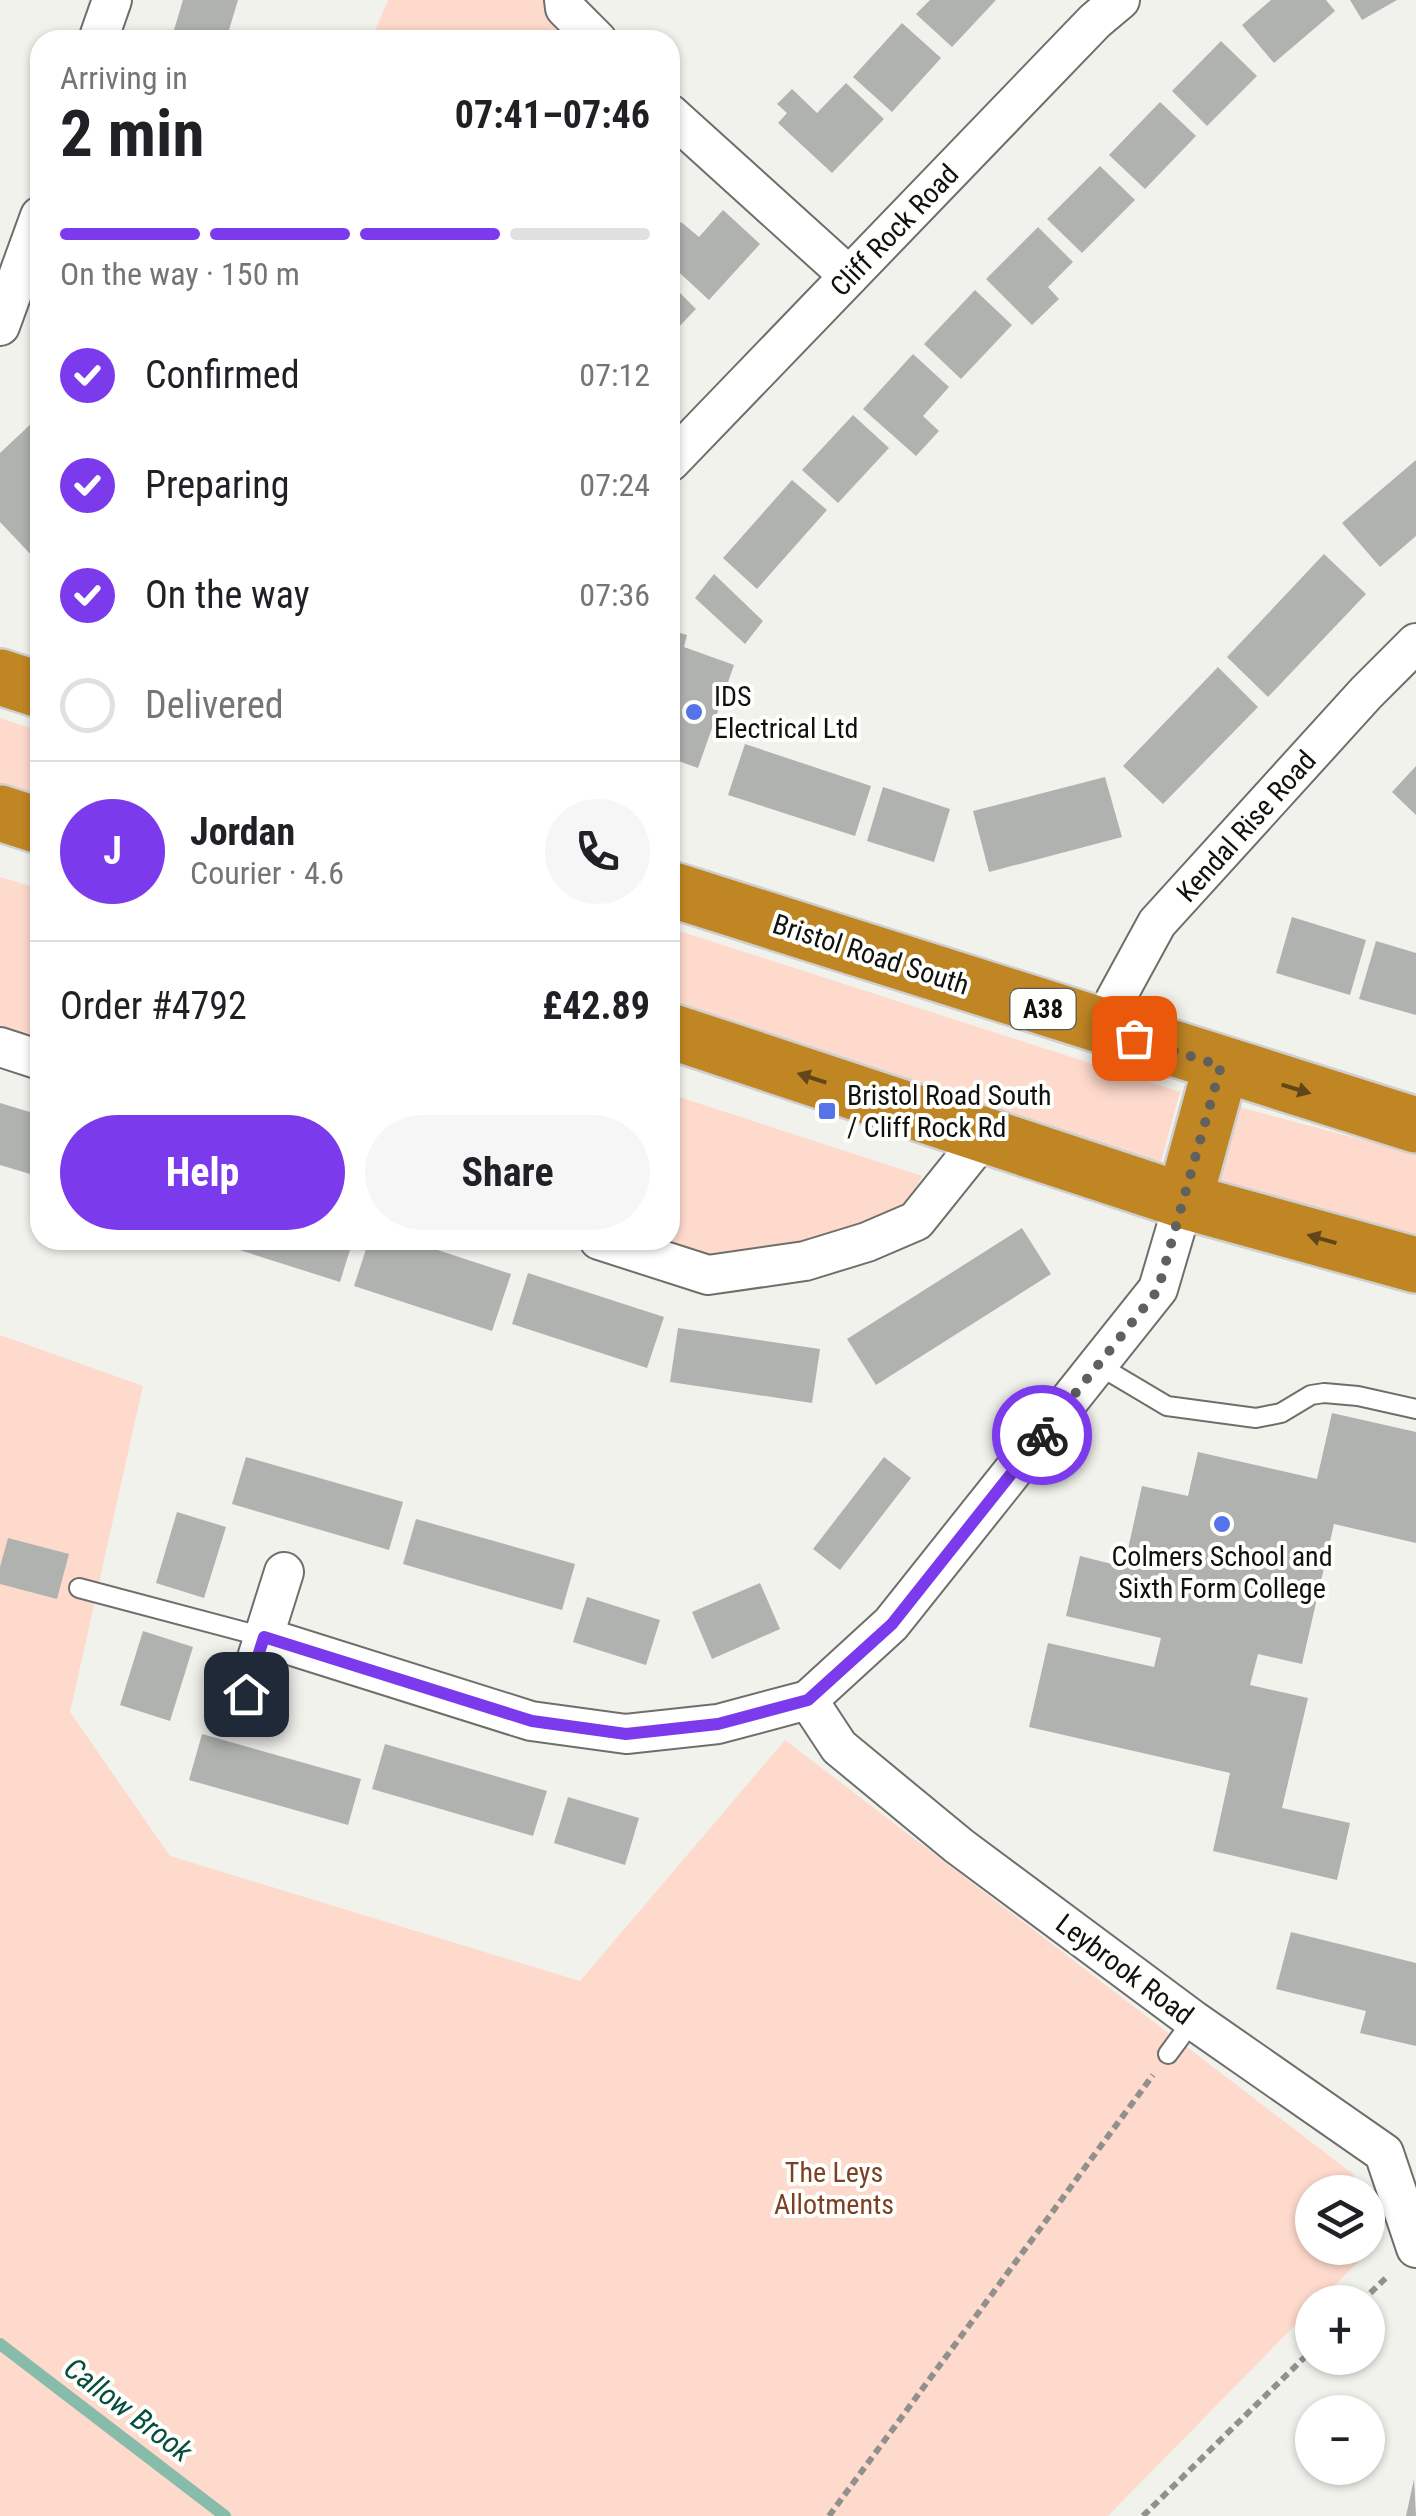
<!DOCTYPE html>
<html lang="en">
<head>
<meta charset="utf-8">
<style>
  :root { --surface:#fff; --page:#f6f6f6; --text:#202124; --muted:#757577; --line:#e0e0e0; --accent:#7c3aed }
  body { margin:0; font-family:"Roboto Condensed",sans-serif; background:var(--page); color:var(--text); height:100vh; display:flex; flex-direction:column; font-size:38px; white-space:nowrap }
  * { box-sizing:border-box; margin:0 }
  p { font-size:32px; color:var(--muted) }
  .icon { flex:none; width:55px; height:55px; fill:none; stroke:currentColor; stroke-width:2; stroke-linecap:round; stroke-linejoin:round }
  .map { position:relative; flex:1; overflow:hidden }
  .side { position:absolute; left:30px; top:30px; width:650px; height:1220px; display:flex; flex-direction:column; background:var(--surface); border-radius:30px; box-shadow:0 2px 8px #0004 }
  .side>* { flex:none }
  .buttons { position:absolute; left:1295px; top:2175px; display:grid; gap:20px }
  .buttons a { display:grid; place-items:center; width:90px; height:90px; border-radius:50%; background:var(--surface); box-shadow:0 2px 8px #0004; font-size:50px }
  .pin { position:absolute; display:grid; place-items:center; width:85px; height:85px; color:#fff; margin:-42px; border-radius:20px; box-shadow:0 5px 15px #0006 }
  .courier { position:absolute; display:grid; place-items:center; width:100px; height:100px; margin:-50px; border:8px solid #7c3aed; border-radius:50%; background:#fff; color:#222; box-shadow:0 2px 12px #0007 }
  .head em { font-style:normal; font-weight:700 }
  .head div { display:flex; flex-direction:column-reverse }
  .head { display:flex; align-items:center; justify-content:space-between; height:170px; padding:0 30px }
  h1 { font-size:65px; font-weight:700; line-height:75px }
  .bar { display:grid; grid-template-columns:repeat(4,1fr); gap:15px 10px; align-content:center; height:120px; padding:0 30px }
  .bar i { height:12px; border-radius:8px; background:var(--line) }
  .bar .active { background:var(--accent) }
  .bar p { grid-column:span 4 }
  .line { display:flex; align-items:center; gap:25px; padding:0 30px; border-top:2px solid var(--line) }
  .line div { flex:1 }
  .round { display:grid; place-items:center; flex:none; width:105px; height:105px; border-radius:52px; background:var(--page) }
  ol { padding:0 30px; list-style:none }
  li { display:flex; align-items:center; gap:30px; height:110px }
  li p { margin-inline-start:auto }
  li .icon { padding:10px; border-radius:50%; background:var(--accent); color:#fff; stroke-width:4 }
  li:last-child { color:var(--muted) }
  li i { width:55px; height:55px; border:5px solid var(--line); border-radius:50% }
  .action { display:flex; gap:20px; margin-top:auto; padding:20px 30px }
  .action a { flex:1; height:115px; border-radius:60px; background:var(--accent); color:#fff; font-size:40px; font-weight:700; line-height:115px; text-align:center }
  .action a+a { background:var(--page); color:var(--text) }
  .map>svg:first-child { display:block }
  .green { fill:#fedacc }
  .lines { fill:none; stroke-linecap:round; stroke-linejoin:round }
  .stream { stroke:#87bbaa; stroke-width:12 }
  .building { fill:#afb2ae }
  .lane-casing { stroke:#6e6f6b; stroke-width:22 }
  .street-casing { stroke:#6e6f6b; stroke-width:42 }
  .highway-casing { stroke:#cfcfcf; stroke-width:60 }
  .path { stroke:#90908d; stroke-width:6; stroke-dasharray:8 5; stroke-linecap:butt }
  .lane { stroke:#fff; stroke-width:18 }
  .street { stroke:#fff; stroke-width:38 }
  .highway { stroke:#c08623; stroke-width:55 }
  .oneway { fill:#604618 }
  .done { stroke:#60605d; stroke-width:10; stroke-dasharray:0 18 }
  .route { stroke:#7c3aed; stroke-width:12 }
  .poi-dot { fill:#5773e9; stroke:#fffffc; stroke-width:4 }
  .labels { text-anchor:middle; stroke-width:8; stroke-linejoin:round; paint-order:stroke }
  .shield { fill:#fffffc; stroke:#585856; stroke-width:2.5 }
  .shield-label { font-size:25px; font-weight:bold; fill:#11110f }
  .street-label { font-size:28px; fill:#11110f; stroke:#fffffc }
  .poi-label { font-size:28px; fill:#11110f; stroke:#fffffc; text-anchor:start }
  .park-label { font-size:28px; fill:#7c4027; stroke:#fffffc }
  .water-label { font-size:30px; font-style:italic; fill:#024f3f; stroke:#fffffc }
</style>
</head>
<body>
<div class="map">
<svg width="1416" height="2516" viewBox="0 0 1416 2516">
  <rect width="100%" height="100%" fill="#f2f2ed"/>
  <g class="green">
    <path d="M388 0H544L560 40H371Z"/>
    <path d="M0 718 40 731V807L0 795Z"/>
    <path d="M0 877 40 889V1047L0 1035Z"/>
    <path d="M670 928 1180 1092 1157 1176 670 1016Z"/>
    <path d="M670 1094 922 1176C916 1188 910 1199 899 1207 866 1234 742 1258 698 1256 682 1255 662 1245 646 1240H670Z"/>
    <path d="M1231 1105 1416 1154V1251L1208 1191Z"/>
    <path d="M0 1335 143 1386 70 1712 170 1856 580 1981 785 1740 1353 2174 1357 2192H1312V2248H1368V2236L1371 2249 1318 2302H1312V2308L1108 2516H0Z"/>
  </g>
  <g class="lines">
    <path class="stream" d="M0 2344 225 2516"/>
  </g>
  <g class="building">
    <path d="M183 0H238L226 40H171Z"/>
    <path d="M930 0H996L952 47 916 14Z"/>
    <path d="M1271 0H1326L1335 11 1274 63 1242 25Z"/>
    <path d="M1350 0H1397L1362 20Z"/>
    <path d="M902 23 941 58 892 112 853 77Z"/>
    <path d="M1221 41 1257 76 1207 126 1172 91Z"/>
    <path d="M846 83 884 119 832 173 778 123 787 113 777 104 792 89 817 113Z"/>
    <path d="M1160 102 1196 136 1145 189 1109 155Z"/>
    <path d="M1100 166 1135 200 1082 253 1047 219Z"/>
    <path d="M723 210 760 244 709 300 670 264V234L681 222 699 237Z"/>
    <path d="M1038 227 1073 262 1048 287 1059 299 1032 325 986 279Z"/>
    <path d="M670 283 696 309 670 336Z"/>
    <path d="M975 290 1012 325 961 379 924 344Z"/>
    <path d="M913 354 949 387 923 416 939 431 916 456 863 409Z"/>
    <path d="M853 415 889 448 838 503 802 470Z"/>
    <path d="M33 422 40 430V559L37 561 0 522V453Z"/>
    <path d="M1416 460V536L1380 567 1342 523Z"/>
    <path d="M792 480 827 510 757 589 723 558Z"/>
    <path d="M1324 554 1366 594 1268 697 1227 657Z"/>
    <path d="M714 574 763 621 745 644 695 598Z"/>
    <path d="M670 630 687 635 684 647 734 665 698 768 670 758Z"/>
    <path d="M1218 667 1258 707 1163 804 1123 766Z"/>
    <path d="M745 744 871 786 855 836 728 795Z"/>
    <path d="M1416 766V815L1392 792Z"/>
    <path d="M1105 777 1122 837 989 872 973 811Z"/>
    <path d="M883 787 950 809 934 862 867 841Z"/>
    <path d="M1292 917 1366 940 1350 995 1276 973Z"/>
    <path d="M1376 941 1416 953V1015L1359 999Z"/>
    <path d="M0 1103 40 1115V1177L0 1165Z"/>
    <path d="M1022 1228 1051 1274 876 1385 847 1339Z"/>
    <path d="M208 1240H353L340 1282Z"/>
    <path d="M369 1240H407L511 1274 492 1331 354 1286Z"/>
    <path d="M528 1273 664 1317 647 1368 512 1324Z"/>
    <path d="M678 1328 820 1349 812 1403 670 1382Z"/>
    <path d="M1332 1413 1416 1432V1543L1334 1524 1302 1664 1258 1654 1250 1685 1308 1698 1282 1808 1350 1823 1337 1880 1213 1851 1230 1773 1029 1727 1048 1643 1154 1667 1161 1638 1066 1616 1080 1556 1124 1567 1142 1486 1188 1496 1198 1452 1317 1479Z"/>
    <path d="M246 1457 403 1502 389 1550 232 1504Z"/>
    <path d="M884 1457 911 1478 840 1570 813 1549Z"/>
    <path d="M177 1512 226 1527 204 1598 156 1583Z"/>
    <path d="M416 1519 575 1564 562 1610 403 1564Z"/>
    <path d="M8 1538 69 1554 57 1599 0 1584V1567Z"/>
    <path d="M760 1583 780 1629 712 1659 692 1612Z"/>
    <path d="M587 1597 660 1620 646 1665 573 1642Z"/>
    <path d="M143 1631 193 1647 170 1721 120 1705Z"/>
    <path d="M202 1734 361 1779 348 1825 189 1780Z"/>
    <path d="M385 1744 547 1791 533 1836 372 1789Z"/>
    <path d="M568 1797 639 1818 625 1865 554 1843Z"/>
    <path d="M1291 1932 1416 1963V2046L1360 2033 1366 2011 1276 1989Z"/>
    <path d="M1414 2479 1416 2516H1406Z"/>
  </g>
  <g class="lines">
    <g class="lane-casing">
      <g id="lane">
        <path d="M1098 1365 1167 1406 1256 1418 1281 1413 1311 1395 1324 1393 1358 1396 1416 1409"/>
        <path d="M79 1588 264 1637"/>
        <path d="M1168 2054 1193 2020"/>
      </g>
    </g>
    <g class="street-casing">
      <g id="street">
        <path d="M564 0 565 8 597 40"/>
        <path d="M98 40 112 0"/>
        <path d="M670 114 849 276"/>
        <path d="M0 326 40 216"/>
        <path d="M670 462 1095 21 1120 0"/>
        <path d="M1106 1029 1115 1000 1157 923 1366 693 1416 643"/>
        <path d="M0 1047 40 1060"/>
        <path d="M599 1240 708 1275 805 1261 867 1242 916 1221 985 1135"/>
        <path d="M264 1637 531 1721 626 1734 718 1724 808 1700 891 1624 1158 1289 1184 1201"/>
        <path d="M246 1693 284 1572"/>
        <path d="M808 1700 839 1747 959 1846 1193 2020 1384 2153 1416 2248"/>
      </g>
    </g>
    <g class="highway-casing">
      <g id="highway">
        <path d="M0 677 40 690"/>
        <path d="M0 813 40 826"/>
        <path d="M670 889 1416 1125"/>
        <path d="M670 1031 1184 1201 1416 1265"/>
        <path d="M1184 1201 1221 1066"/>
      </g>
    </g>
    <g class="path">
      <path d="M1361 2302 1389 2275"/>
      <path d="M829 2516 1153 2075"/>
      <path d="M1143 2516 1312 2350"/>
    </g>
    <use href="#lane" class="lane"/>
    <use href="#street" class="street"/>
    <use href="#highway" class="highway"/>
  </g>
  <defs><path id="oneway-solid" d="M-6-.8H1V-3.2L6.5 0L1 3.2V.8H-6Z" transform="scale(2.5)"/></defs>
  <g class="oneway">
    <use href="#oneway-solid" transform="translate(812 1078) rotate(-162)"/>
    <use href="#oneway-solid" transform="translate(1296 1089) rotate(17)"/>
    <use href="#oneway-solid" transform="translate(1322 1239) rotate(-164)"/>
  </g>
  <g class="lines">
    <path class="done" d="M1042 1435 1158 1290 1221 1066 1134 1038"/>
    <path class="route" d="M246 1694 264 1637 532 1721 626 1734 718 1724 808 1700 892 1624 1042 1435"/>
  </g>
  <g class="poi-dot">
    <circle cx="694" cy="712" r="10"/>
    <rect x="817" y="1101" width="20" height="20" rx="5"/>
    <circle cx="1222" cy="1524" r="10"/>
  </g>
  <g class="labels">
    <rect class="shield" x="1010.5" y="989" width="65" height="40" rx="8"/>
    <g class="shield-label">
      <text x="1043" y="1018">A38</text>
    </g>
    <g class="street-label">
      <text transform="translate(894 230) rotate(-46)" y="10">Cliff Rock Road</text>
      <text transform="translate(1246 826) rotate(-48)" y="10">Kendal Rise Road</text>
      <text transform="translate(871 954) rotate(18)" y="10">Bristol Road South</text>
      <text transform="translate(1125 1969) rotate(37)" y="10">Leybrook Road</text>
    </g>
    <g class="poi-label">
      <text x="714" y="706">IDS<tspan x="714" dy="32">Electrical Ltd</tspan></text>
      <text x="847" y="1105">Bristol Road South<tspan x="847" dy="32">/ Cliff Rock Rd</tspan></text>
      <text x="1222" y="1566" text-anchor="middle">Colmers School and<tspan x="1222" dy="32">Sixth Form College</tspan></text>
    </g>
    <g class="park-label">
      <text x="834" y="2182">The Leys<tspan x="834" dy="32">Allotments</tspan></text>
    </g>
    <g class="water-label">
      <text transform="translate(128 2410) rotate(37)" y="10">Callow Brook</text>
    </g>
  </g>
</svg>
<div class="buttons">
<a><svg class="icon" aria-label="layers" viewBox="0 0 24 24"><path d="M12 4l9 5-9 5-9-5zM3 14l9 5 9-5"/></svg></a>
<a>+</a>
<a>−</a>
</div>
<div class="pin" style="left:1134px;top:1038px;background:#ea580c"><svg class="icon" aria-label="bag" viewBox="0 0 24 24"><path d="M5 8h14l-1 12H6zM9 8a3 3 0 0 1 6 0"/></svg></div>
<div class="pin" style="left:246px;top:1694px;background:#1f2937"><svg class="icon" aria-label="home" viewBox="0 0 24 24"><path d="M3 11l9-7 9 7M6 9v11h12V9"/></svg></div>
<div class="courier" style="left:1042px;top:1435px"><svg class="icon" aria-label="bike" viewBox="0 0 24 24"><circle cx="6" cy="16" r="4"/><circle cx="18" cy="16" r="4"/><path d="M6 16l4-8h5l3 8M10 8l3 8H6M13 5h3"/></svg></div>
<section class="side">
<div class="head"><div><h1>2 min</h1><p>Arriving in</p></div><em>07:41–07:46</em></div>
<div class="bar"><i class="active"></i><i class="active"></i><i class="active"></i><i></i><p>On the way · 150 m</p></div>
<ol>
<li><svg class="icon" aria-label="check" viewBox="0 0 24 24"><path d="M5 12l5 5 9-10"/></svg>Confirmed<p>07:12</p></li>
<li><svg class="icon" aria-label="check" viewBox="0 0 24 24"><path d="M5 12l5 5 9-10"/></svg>Preparing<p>07:24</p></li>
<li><svg class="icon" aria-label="check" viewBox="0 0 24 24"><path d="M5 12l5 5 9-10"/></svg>On the way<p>07:36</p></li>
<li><i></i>Delivered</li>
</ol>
<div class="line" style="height:180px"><b class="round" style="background:var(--accent);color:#fff">J</b><div><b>Jordan</b><p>Courier · 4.6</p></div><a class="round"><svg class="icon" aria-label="phone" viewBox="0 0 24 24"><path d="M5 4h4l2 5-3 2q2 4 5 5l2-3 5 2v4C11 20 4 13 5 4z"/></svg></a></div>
<div class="line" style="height:130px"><div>Order #4792</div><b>£42.89</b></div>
<div class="action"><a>Help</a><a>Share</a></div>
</section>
</div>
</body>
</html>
